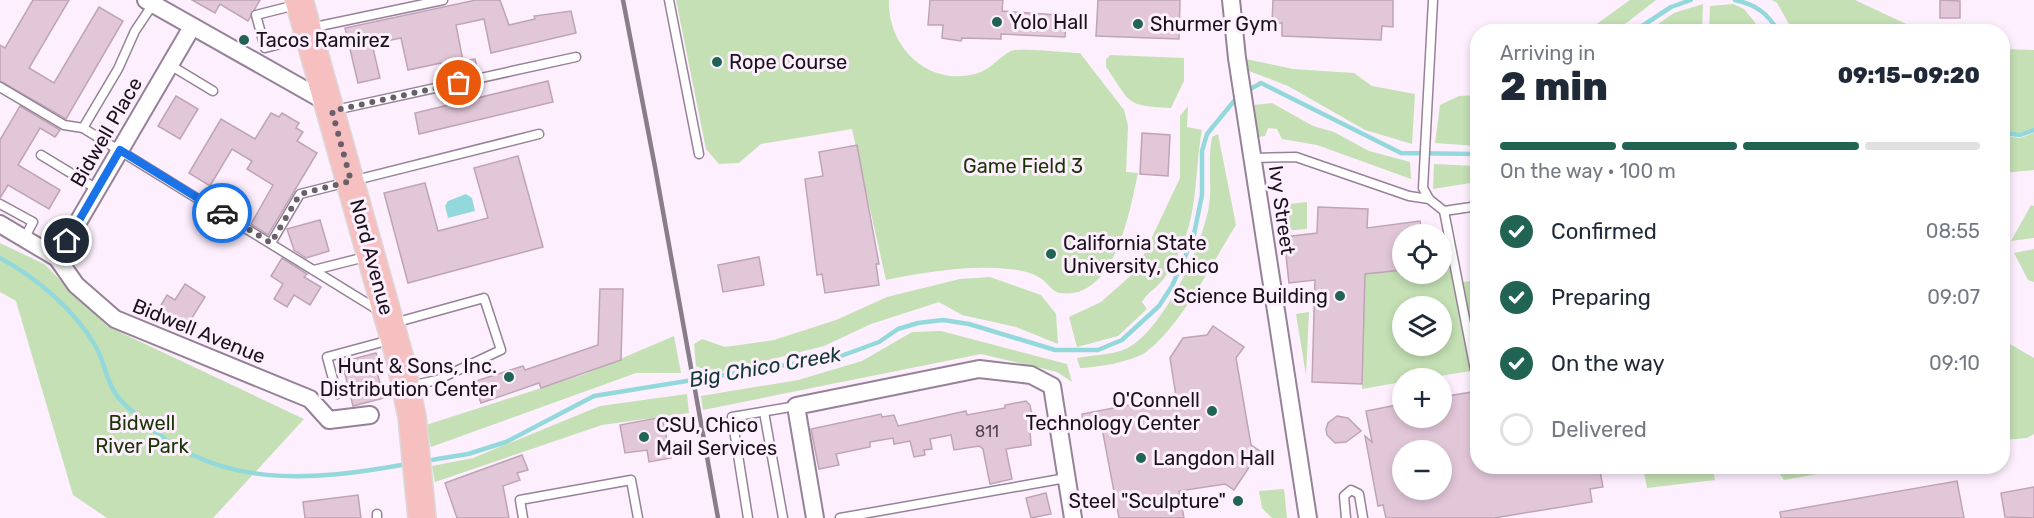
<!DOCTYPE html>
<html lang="en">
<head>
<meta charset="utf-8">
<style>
  :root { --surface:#fff; --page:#f6f6f7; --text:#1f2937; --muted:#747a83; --line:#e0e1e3; --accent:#216453 }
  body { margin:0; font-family:Rubik,sans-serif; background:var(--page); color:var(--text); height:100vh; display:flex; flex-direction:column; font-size:22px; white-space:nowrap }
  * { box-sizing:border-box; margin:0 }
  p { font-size:20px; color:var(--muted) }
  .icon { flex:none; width:33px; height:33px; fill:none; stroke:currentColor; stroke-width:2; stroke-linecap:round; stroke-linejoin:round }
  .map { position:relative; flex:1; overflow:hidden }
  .sheet { position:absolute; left:1470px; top:24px; width:540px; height:450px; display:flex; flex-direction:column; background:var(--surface); border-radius:24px; box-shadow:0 3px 9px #0003 }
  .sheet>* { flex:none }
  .fabs { position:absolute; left:1392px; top:224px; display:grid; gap:12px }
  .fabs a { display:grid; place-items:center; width:60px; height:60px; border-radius:50%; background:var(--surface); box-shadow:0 3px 9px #0003; font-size:30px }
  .pin { position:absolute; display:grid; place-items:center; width:51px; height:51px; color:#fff; margin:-26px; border:3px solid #fff; border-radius:50%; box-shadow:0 2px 6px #0007 }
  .courier { position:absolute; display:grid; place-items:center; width:60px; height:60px; margin:-30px; border:4px solid #1a73e8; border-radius:50%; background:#fff; color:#222; box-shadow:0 2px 8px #0007 }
  .summary em { font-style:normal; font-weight:800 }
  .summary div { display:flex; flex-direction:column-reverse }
  .summary { display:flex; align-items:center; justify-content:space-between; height:102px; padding:0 30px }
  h1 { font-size:39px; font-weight:800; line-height:45px }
  .bar { display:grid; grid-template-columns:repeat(4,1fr); gap:9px 6px; align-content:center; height:72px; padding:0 30px }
  .bar i { height:8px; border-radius:4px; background:var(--line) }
  .bar .selected { background:var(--accent) }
  .bar p { grid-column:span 4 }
  ol { padding:0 30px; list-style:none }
  li { display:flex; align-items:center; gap:18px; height:66px }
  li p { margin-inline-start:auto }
  li .icon { padding:6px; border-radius:50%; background:var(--accent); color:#fff; stroke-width:4 }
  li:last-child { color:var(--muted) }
  li i { width:33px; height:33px; border:3px solid var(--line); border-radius:50% }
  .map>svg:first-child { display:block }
  .green { fill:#c4e0b4; fill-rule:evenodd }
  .water { fill:#93d9dc }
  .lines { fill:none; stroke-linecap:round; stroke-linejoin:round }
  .stream { stroke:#93d9dc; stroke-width:4.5 }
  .building { fill:#e2c7d9; stroke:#bfa4b6; stroke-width:1.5; fill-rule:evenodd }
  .lane-casing { stroke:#968298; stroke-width:11 }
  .street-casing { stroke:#968298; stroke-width:20 }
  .primary-casing { stroke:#dad9da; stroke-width:30 }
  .lane { stroke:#fff; stroke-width:8 }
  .street { stroke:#fff; stroke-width:16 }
  .primary { stroke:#f5c0bf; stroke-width:27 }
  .rail { stroke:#887d89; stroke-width:4.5 }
  .done { stroke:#695f6a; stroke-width:6; stroke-dasharray:0 10.8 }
  .route { stroke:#1a73e8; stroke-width:8 }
  .poi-dot { fill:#216453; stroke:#fdeffe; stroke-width:2 }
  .labels { text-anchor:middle; stroke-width:6; stroke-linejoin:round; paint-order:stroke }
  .number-label { font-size:16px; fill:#4c3f4a }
  .poi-label { font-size:20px; fill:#1a121a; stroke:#fdeffe; text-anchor:start }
  .street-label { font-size:20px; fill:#1a121a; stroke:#fdeffe }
  .park-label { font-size:20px; fill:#1a3504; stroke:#fdeffe }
  .water-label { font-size:21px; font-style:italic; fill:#15383a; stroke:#fdeffe }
</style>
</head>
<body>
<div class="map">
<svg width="2034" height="518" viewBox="0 0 2034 518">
  <rect width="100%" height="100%" fill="#fdeffe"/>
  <g class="green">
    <path d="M676 0H889C887 48 931 90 981 72 993 67 1000 56 1011 51 1019 47 1068 53 1080 53L1124 110 1128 126 1126 172 1138 173C1130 210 1115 300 1061 293 1054 293 1049 285 1043 280 1034 273 1021 270 1009 269 968 265 926 272 886 280L852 129 761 144 739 163 719 164 706 149Z"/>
    <path d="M1630 0H1656L1616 31H1587Z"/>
    <path d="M1772 0H1855L1921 31H1793L1777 3Z"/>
    <path d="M1703 4 1702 31H1648L1674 13Z"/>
    <path d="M1733 4 1744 9 1762 31H1709L1710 6Z"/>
    <path d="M2002 49 2034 50V130L2020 135 2003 133Z"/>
    <path d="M1110 55 1184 58V81L1171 108C1125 106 1131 103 1106 67V60Z"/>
    <path d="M1246 59 1293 69 1354 73 1372 86 1415 94 1412 144 1365 130 1288 86 1249 71Z"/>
    <path d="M1477 95V146L1435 143 1440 105 1459 96Z"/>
    <path d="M1272 103 1313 126 1334 132 1369 151 1410 162 1411 179 1317 145 1282 139 1277 129 1268 128 1265 136 1258 137 1254 105Z"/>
    <path d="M1188 106 1187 127 1202 130C1195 167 1198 205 1184 241 1179 253 1170 272 1161 282 1154 290 1149 291 1142 302L1147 309 1118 336 1077 347 1069 317 1101 302 1136 271 1180 178V116Z"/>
    <path d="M2034 133V170L2003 173V136L2020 138Z"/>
    <path d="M1218 134 1236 225C1212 263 1181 326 1146 352 1134 361 1095 368 1080 368L1077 358C1092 355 1109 355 1123 350 1162 336 1208 236 1210 197 1211 176 1208 157 1212 137Z"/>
    <path d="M1434 164 1477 166V182L1433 189Z"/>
    <path d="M1307 202V229L1282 231 1280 205Z"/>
    <path d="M2031 205 2034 206V238L2011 241Z"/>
    <path d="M0 243 44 264 107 326 304 419 213 518H107L73 495 16 301 0 292Z"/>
    <path d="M2034 249V282L2028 280 2014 253Z"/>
    <path d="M1455 264 1458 283 1477 280V370L1427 378H1402V382L1362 389 1365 274 1402 270V273H1442V266ZM1402 306H1442V345H1402Z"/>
    <path d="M990 277 1041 295 1056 314 1058 344 1016 327 962 315 939 302 871 324 824 346 714 374 696 366 694 344 702 339 725 347 774 340 836 320 887 297 960 279Z"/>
    <path d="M1309 312 1306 375 1296 314Z"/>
    <path d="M941 331 1067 364 1072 382 1057 372 981 354 703 410 701 396 798 380 862 361 912 332Z"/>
    <path d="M674 336 681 373H636L431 447 426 425 585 374Z"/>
    <path d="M2003 340 2034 358V434L2027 438 2003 440Z"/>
    <path d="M687 394 689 413 602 425 435 482 432 466 473 458 600 406Z"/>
    <path d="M1643 467H1712L1715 480 1647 488Z"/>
    <path d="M1775 467H1855L1784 480Z"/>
    <path d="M1284 489 1287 518H1272L1262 508 1259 491Z"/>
  </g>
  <path class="water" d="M466 194 472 198 475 211 448 218 445 206 448 201Z"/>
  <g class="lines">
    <g class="stream">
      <path d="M1735 0C1757 5 1767 13 1779 32"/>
      <path d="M1633 32 1671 7 1691 0"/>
      <path d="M1247 91 1261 83 1401 153 1478 154"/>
      <path d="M2002 133 2020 135 2034 130"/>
      <path d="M0 258C37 278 75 310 96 347 104 361 106 379 115 393 121 403 133 411 141 419 215 491 314 481 407 464"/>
      <path d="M425 461 468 454 506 442 594 396 841 356 879 342 898 329 918 323 943 320 969 324 1055 350H1098L1122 340 1159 306 1172 286 1193 239 1202 195V151L1207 134 1239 95"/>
    </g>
  </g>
  <g class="building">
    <path d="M33 0H69L29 68 54 83 99 7 123 21 66 119 0 81V45L5 48Z"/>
    <path d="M192 0H260L248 21 220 4 215 13Z"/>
    <path d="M476 0H500L509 25 535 19 534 16 571 11 576 33 491 53 484 19 456 25 463 61 475 59 478 72 445 79 441 63 408 70 401 38 372 44 380 78 358 83 345 28Z"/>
    <path d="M930 0H1003L1002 11 1057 15V19H1066L1065 37 1001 34V39L962 38 961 41 942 38 943 25H928Z"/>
    <path d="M1098 0H1180L1179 39 1096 36Z"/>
    <path d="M1273 0H1393V27L1382 26 1381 40 1282 36V23H1272Z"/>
    <path d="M1940 0 1960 1V18H1940Z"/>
    <path d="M548 81 553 102 419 134 415 113Z"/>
    <path d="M176 96 198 109 180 139 158 126Z"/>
    <path d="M20 106 60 130 55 137 40 128 18 165 60 190 49 209 8 185 0 198V140Z"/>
    <path d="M271 113 279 117 282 113 299 123 296 128 303 132 297 141 317 153 268 235 251 224 273 185 247 169 252 161 232 149 210 186 189 173 221 119 255 139Z"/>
    <path d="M1142 133 1170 135 1168 176 1140 174Z"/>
    <path d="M857 145 879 264H876L879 285 825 293 822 274 817 275 805 179 823 176 819 152Z"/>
    <path d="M518 156 543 247 408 283 384 193 425 183 438 231 488 218 474 168Z"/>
    <path d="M1318 207 1368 209 1367 228 1420 221 1422 234H1402V270L1365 274 1362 384 1312 382 1315 280 1289 283 1284 237 1317 233Z"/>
    <path d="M320 220 329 251 306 258 294 250 287 229Z"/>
    <path d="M759 257 764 285 723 292 718 265Z"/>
    <path d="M282 258 307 274 304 277 321 287 310 305 294 295 287 307 274 299 283 284 271 276Z"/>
    <path d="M185 284 205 297 185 329 157 312 167 295 175 300Z"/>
    <path d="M600 289H623L621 360 541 388 539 383 481 403 473 382 523 366 525 370 598 345Z"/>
    <path d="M1213 326 1244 347 1236 358 1251 445 1260 451 1234 490 1225 484 1179 491 1184 518H1119L1102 428 1084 430 1082 414 1176 396 1170 358 1183 338 1207 335Z"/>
    <path d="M376 353 381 371 377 372 384 398 353 406 342 362Z"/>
    <path d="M1478 391V466H1599L1603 487 1590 489 1592 502 1494 518H1386L1383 505 1378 506 1365 436 1372 442 1366 411 1402 404V417H1442V397ZM1402 450H1442V489H1402Z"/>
    <path d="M1026 401 1030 405 1032 416H1029L1031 445 1006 449 1012 479 990 484 983 449 979 446 954 450 951 435 930 439 932 449 924 450 925 455 914 457 910 441 894 444 893 438 870 442V447L836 454 839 465 819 469 811 429 881 414 882 417 894 415 898 426 966 411 967 415 1005 408V405Z"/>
    <path d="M1337 416 1348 418 1361 431 1346 442 1335 443 1327 435 1326 429 1328 423Z"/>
    <path d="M662 417 671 458 649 462 647 450 625 453 620 425Z"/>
    <path d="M522 455 528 470 517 473 520 480 503 486 509 518H457L445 483Z"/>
    <path d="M1957 481 1964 518H1781L1780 512Z"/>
    <path d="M2034 487V518L2005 517 2001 493Z"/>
    <path d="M1046 493 1051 514 1031 518 1026 498Z"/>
    <path d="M358 495 361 518H305L303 502Z"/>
  </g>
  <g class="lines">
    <g class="lane-casing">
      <g id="lane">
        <path d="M669 0 699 154"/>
        <path d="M1433 0 1423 188 1429 199 1444 211 1475 370"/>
        <path d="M153 4 135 31 118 69 83 128 378 310"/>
        <path d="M296 5 256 15 265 48 307 37"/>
        <path d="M310 28 443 0"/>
        <path d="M170 65 213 91"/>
        <path d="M0 87 64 125 83 128"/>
        <path d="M335 110 576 57"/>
        <path d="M41 155 97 189"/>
        <path d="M1253 158 1296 157 1409 196 1429 199"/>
        <path d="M0 204 33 222 25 237"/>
        <path d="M1444 211 1478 206"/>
        <path d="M271 243 300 194 539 134"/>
        <path d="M314 270 369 256"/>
        <path d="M394 323 484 298 501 350 437 380 410 386"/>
        <path d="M337 394 327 357 390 340"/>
        <path d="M764 412 783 518"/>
        <path d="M377 518V514"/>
        <path d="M523 518 520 500 631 480 638 518"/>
        <path d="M748 518 732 417 796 406"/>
        <path d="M840 518 1066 478"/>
        <path d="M1346 518 1344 496 1351 490 1359 494 1363 518"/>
      </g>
    </g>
    <g class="street-casing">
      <g id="street">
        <path d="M146 0 330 104"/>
        <path d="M1231 0 1237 58 1308 518"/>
        <path d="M0 224 57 258 76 285 115 319 310 399 329 420 370 415"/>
        <path d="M57 258 192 27"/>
        <path d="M815 518 796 406 979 369 1031 375 1052 386 1073 518"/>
      </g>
    </g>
    <g class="primary-casing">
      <path id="primary" d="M299 0 400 359 412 417 422 518"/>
    </g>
    <use href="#lane" class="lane"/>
    <use href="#street" class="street"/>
    <use href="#primary" class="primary"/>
    <path class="rail" d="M623 0 655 167 718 518"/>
  </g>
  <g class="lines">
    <path class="done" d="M222 213 271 243 300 194 351 181 332 111 459 83"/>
    <path class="route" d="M67 241 120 150 222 213"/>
  </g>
  <g class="poi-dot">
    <circle cx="997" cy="22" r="6"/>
    <circle cx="1138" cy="24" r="6"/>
    <circle cx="244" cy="40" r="6"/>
    <circle cx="717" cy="62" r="6"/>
    <circle cx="1051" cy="254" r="6"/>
    <circle cx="1340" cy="296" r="6"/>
    <circle cx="509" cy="377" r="6"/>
    <circle cx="1212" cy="411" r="6"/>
    <circle cx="644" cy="437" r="6"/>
    <circle cx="1141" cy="458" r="6"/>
    <circle cx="1238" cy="501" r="6"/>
  </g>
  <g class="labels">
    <g class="number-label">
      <text x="987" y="437">811</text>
    </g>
    <g class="poi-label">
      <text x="1009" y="29">Yolo Hall</text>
      <text x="1150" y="31">Shurmer Gym</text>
      <text x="256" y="47">Tacos Ramirez</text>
      <text x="729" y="69">Rope Course</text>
      <text x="1063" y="250">California State<tspan x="1063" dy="23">University, Chico</tspan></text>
      <text x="1328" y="303" text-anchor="end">Science Building</text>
      <text x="497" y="373" text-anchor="end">Hunt &amp; Sons, Inc.<tspan x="497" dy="23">Distribution Center</tspan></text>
      <text x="1200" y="407" text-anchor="end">O'Connell<tspan x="1200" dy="23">Technology Center</tspan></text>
      <text x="656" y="432">CSU, Chico<tspan x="656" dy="23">Mail Services</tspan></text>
      <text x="1153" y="465">Langdon Hall</text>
      <text x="1226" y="508" text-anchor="end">Steel "Sculpture"</text>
    </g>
    <g class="street-label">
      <text transform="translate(106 132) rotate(-60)" y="7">Bidwell Place</text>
      <text transform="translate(1282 210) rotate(82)" y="7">Ivy Street</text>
      <text transform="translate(372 257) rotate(75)" y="7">Nord Avenue</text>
      <text transform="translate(199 331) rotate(22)" y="7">Bidwell Avenue</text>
    </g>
    <g class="park-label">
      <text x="1023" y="173">Game Field 3</text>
      <text x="142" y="430">Bidwell<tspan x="142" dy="23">River Park</tspan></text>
    </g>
    <g class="water-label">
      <text transform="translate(765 367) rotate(-10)" y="7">Big Chico Creek</text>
    </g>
  </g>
</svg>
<div class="fabs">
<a><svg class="icon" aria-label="locate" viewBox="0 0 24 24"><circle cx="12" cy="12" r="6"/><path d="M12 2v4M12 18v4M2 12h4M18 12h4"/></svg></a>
<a><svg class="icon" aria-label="layers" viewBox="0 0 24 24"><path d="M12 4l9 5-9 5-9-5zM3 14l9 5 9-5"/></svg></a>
<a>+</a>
<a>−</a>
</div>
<div class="pin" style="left:459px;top:83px;background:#ea580c"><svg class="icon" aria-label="bag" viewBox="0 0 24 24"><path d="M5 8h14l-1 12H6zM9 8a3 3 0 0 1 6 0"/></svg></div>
<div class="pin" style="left:67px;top:241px;background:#1f2937"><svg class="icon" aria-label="home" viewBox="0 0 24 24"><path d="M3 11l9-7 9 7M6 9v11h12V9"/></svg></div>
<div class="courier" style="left:222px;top:213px"><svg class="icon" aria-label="car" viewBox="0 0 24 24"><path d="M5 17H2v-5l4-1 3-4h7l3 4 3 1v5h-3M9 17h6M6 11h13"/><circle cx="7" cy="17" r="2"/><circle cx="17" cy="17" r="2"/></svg></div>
<section class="sheet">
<div class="summary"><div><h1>2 min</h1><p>Arriving in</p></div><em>09:15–09:20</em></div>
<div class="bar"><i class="selected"></i><i class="selected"></i><i class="selected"></i><i></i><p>On the way · 100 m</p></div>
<ol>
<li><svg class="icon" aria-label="check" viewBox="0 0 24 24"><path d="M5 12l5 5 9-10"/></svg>Confirmed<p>08:55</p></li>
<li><svg class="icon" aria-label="check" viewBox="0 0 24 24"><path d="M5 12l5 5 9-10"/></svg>Preparing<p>09:07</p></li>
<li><svg class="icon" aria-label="check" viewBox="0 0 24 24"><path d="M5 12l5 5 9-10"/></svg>On the way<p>09:10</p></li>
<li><i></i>Delivered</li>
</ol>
</section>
</div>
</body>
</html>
